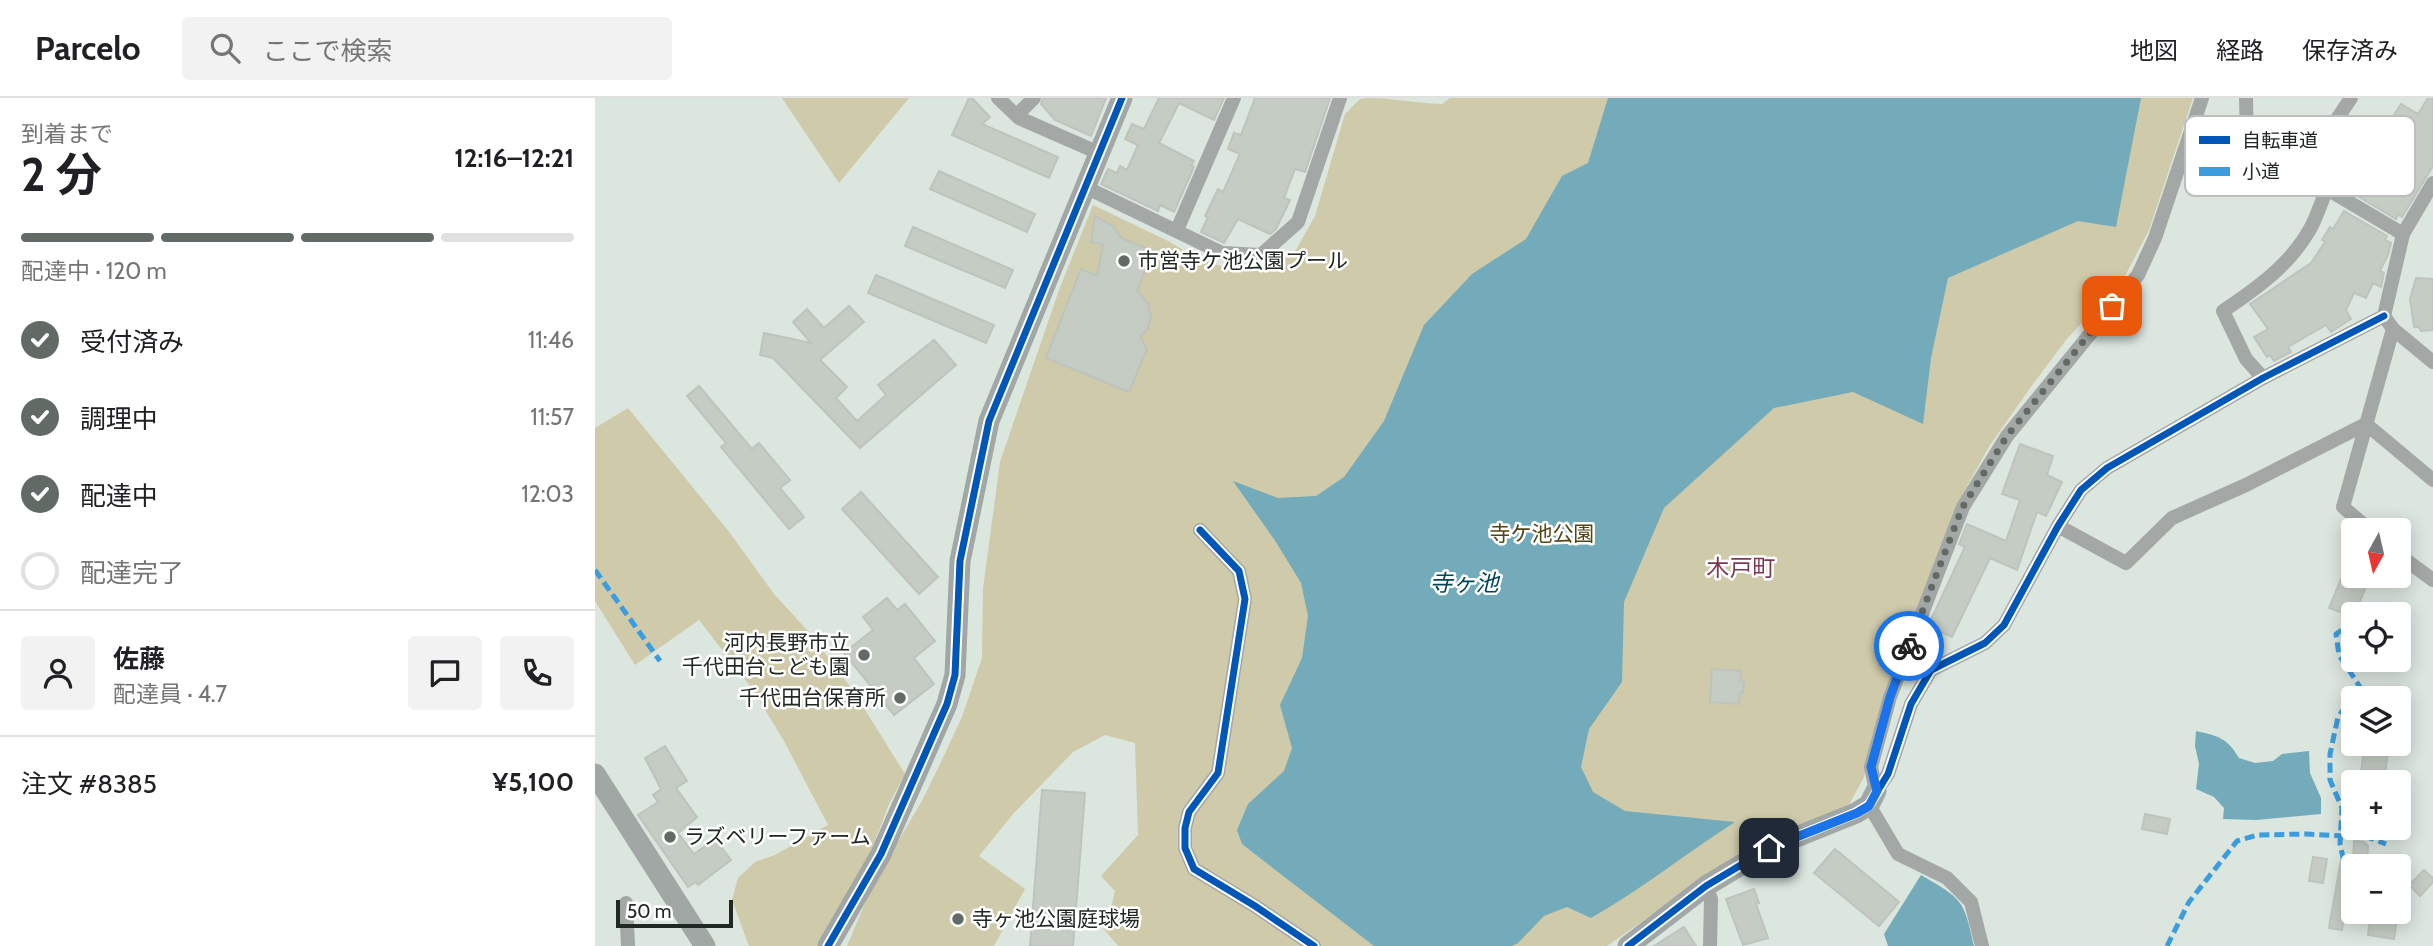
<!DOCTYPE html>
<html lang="ja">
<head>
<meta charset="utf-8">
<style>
  :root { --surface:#fff; --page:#f2f2f2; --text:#202124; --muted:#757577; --line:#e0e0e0; --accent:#616a64 }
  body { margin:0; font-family:Cabin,"Noto Sans JP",sans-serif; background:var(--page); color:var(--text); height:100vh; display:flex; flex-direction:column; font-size:26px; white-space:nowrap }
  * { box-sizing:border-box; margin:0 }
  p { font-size:23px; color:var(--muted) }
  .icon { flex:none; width:38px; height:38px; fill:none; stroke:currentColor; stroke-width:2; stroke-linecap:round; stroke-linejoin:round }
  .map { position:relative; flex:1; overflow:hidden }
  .details { display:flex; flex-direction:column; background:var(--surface); width:595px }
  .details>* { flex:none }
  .needle { width:46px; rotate:188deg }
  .buttons { position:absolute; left:1746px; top:420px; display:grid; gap:14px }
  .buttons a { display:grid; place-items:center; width:70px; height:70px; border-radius:7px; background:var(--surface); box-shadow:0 4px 18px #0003; font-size:35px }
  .scale { position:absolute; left:21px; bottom:18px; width:117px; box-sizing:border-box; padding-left:7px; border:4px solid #202823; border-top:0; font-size:19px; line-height:24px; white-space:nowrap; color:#202823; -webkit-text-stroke:5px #fff; paint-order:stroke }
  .pin { position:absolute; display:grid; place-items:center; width:60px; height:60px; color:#fff; margin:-30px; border-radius:14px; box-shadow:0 4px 10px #0006 }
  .courier { position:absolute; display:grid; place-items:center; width:70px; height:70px; margin:-35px; border:5px solid #1a73e8; border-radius:50%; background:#fff; color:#222; box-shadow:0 2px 9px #0007 }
  .head em { font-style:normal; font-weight:700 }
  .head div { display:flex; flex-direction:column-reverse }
  .head { display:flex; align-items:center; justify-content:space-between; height:119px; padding:0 21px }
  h1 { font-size:46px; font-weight:700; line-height:52px }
  .bar { display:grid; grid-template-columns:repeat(4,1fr); gap:10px 7px; align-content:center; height:84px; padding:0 21px }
  .bar i { height:9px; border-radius:5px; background:var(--line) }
  .bar .selected { background:var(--accent) }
  .bar p { grid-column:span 4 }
  .line { display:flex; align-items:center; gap:18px; padding:0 21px; border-top:2px solid var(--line) }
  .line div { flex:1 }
  .round { display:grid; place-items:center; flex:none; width:74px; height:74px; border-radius:7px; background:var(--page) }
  ol { padding:0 21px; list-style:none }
  li { display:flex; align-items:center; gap:21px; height:77px }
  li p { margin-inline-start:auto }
  li .icon { padding:7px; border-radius:50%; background:var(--accent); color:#fff; stroke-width:4 }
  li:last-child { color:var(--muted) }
  li i { width:38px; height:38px; border:4px solid var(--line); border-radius:50% }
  header { display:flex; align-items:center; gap:42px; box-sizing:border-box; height:98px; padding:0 35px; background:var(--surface); border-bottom:2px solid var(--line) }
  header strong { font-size:33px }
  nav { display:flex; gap:38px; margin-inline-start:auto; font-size:24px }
  .search { width:490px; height:63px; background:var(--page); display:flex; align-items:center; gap:18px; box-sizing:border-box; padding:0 24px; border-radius:7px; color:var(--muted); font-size:26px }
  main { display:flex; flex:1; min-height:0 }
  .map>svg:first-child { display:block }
  .green { fill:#cecaaa }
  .water { fill:#73abba }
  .building { fill:#c5ccc4; stroke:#bec4bd; stroke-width:2 }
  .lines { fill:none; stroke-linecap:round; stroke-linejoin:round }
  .street { stroke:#a3a7a6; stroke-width:14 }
  .secondary { stroke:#a0a7a4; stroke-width:21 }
  .quiet { stroke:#3c9ce0; stroke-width:5; stroke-dasharray:10 5; stroke-linecap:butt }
  .cycleway-casing { stroke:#fff; stroke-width:11 }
  .cycleway { stroke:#0057b8; stroke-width:7 }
  .done { stroke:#616a64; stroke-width:7; stroke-dasharray:0 12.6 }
  .route { stroke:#1a73e8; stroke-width:9 }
  .poi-dot { fill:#616a64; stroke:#fff; stroke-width:2.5 }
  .labels { text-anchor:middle; stroke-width:5; stroke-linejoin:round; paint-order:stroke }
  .poi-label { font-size:21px; fill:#202823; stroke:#fff; text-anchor:start }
  .park-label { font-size:21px; fill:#514515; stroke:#fff }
  .neighbourhood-label { font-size:23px; fill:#7d3851; stroke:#fff }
  .water-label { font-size:23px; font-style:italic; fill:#004657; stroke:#fff }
  .key { fill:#fff; stroke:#bcbebd; stroke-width:2 }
  .key-label { font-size:19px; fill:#202823 }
</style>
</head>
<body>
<header>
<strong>Parcelo</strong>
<div class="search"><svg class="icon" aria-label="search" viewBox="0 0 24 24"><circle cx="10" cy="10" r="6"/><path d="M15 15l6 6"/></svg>ここで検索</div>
<nav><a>地図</a><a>経路</a><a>保存済み</a></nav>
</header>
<main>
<section class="details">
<div class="head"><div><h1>2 分</h1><p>到着まで</p></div><em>12:16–12:21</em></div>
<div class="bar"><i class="selected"></i><i class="selected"></i><i class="selected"></i><i></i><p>配達中 · 120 m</p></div>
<ol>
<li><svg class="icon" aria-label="check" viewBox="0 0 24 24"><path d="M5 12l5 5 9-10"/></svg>受付済み<p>11:46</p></li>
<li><svg class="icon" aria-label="check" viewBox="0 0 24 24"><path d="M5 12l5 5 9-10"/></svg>調理中<p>11:57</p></li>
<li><svg class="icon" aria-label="check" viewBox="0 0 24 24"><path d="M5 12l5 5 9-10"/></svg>配達中<p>12:03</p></li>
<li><i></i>配達完了</li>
</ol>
<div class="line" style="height:126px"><a class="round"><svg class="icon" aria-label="person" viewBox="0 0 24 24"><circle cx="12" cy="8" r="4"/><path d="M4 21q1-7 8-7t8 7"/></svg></a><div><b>佐藤</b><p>配達員 · 4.7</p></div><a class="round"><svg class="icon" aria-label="chat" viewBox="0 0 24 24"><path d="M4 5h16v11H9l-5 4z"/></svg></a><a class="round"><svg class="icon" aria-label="phone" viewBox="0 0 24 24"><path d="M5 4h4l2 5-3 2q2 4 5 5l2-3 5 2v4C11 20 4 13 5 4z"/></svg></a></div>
<div class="line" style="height:91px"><div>注文 #8385</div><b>¥5,100</b></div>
</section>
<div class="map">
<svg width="1838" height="848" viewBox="0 0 1838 848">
  <rect width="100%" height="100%" fill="#dbe6de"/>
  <g class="green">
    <path d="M187 0H314L244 85Z"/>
    <path d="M771 0C797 0 822 5 847 6L855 0H1598L1554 132 1531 176 1471 242 1438 286 1395 347 1361 408 1277 638 1269 679 1255 705 1238 718 1215 728 1181 735 1143 756 1012 848H523L508 830 515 814 520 793 506 778 543 737 540 645 510 637 478 654 418 716 384 758 430 791 399 848H252L279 784 328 701 345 666 367 619 387 560 388 491 405 364 464 192 498 107 573 143 600 159 628 169 652 171 680 166 701 152 720 118 750 16 765 1Z"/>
    <path d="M33 310 135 435 179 496 213 533 257 591 310 676 294 706 275 756 225 848H154L137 802 143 780 160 764 180 757 233 727 189 643 158 592 104 522 40 567 0 503V330Z"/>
  </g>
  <g class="water">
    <path d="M1013 0H1546L1521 129 1483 123 1353 180 1336 260 1328 326 1258 294 1179 310 1069 410 1029 504 1027 584 994 631 986 669 998 694 1030 713 1140 724C1091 755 1046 792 996 820L972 809 949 818 923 845 917 848H779L647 746 642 732 653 706 689 673 697 650 685 607 707 560 713 518 706 485 681 444 638 383 683 400 721 398 749 379 789 323 829 227 877 176 931 141 967 78 993 65Z"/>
    <path d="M1601 633C1624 638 1632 640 1644 660L1660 665 1678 663 1687 656 1714 653 1715 675 1726 700V716L1661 722 1628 721 1629 710 1619 699 1601 691 1604 666 1600 648Z"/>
    <path d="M1326 777C1367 801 1369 801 1379 848H1293L1289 836Z"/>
  </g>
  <g class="building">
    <path d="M374 0H377L395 19 387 26 463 59 454 80 357 37Z"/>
    <path d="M448 0H511L496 38 460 22 446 6Z"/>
    <path d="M564 0H629L619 22 584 5 564 45 599 63 596 68 599 69 579 114 565 107 563 113 506 86 513 71 522 75 525 68 532 72 543 47 530 41 537 26 549 31Z"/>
    <path d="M660 0H735L710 74 700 71 689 100 695 102 681 131 675 136 643 121 629 145 606 134 613 119 610 118 623 91 628 94 645 56 633 51 639 35 646 37Z"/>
    <path d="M1833 0H1838V68L1807 119 1803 116 1801 121 1759 96 1762 92 1757 89 1772 65 1792 78 1817 36 1795 23 1806 6 1823 16Z"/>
    <path d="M344 73 440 116 432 134 335 91Z"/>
    <path d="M1749 113 1792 138 1790 142 1796 145 1793 157 1785 173 1789 175 1786 189 1778 185 1771 200 1759 195 1751 212 1756 221 1736 234 1731 227 1693 249 1696 254 1679 263 1675 257 1672 259 1659 239 1673 231 1655 206 1716 165 1730 144 1727 142 1735 129 1738 131Z"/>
    <path d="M500 118 518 128 526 140 558 153 542 192 553 205 556 220 552 232 545 238 552 251 534 294 451 260 486 171 502 178 508 146 496 144Z"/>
    <path d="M318 129 418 172 410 190 310 148Z"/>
    <path d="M281 177 399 227 391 245 273 195Z"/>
    <path d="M1821 180 1838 181V232L1826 233 1824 229H1819L1815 201Z"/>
    <path d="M254 208 269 224 225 262 252 289 241 300 262 323 291 297 283 287 339 242 361 267 265 350 178 260 165 257 169 235 216 245 198 224 212 211 229 230Z"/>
    <path d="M104 288 157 351 164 345 195 382 185 390 209 419 194 431 126 349 131 345 92 298Z"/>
    <path d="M1425 346 1458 358 1452 377 1467 384 1451 418 1442 414 1422 472 1395 460 1357 539 1333 528 1370 449 1364 446 1372 426 1411 443 1425 402 1407 396Z"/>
    <path d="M266 394 343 479 324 496 247 411Z"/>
    <path d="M1759 450V478H1775L1759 519 1734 510Z"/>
    <path d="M292 500 302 512 310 506 340 543 319 560 339 586 299 617 249 555 278 532 268 519Z"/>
    <path d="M1117 571 1146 573 1145 583H1149L1148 595 1145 594 1144 606 1115 604Z"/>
    <path d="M1775 646H1788L1787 654H1793L1789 684H1765L1769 651 1774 652Z"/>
    <path d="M70 648 92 683 81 690 102 719 83 735 99 756 120 741 136 762 103 787 101 784 93 789 43 717 63 704 58 697 66 691 50 660Z"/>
    <path d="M447 692 490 695 478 848H435Z"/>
    <path d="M1550 716 1575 721 1572 736 1547 731Z"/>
    <path d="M1759 743 1769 744 1773 748 1772 768H1758Z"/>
    <path d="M1240 751 1304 804 1284 828 1219 775Z"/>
    <path d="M1718 759 1732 761 1728 785 1714 783Z"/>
    <path d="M1746 762 1757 764 1747 832 1734 830Z"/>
    <path d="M1829 772 1838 780V784L1825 798 1814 787Z"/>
    <path d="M1159 791 1164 805 1161 806 1173 840 1148 847 1131 801Z"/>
    <path d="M1776 814H1803L1799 841 1773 837Z"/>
    <path d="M1089 829 1101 848H1059Z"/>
  </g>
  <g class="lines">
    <g class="street">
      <path d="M403 0 424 20 504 55"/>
      <path d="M1651 0 1652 38 1732 91"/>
      <path d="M422 17 439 0"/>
      <path d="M1707 74 1756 0"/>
      <path d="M1838 85 1808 136 1789 218 1798 231 1838 264"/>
      <path d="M490 89 627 155 666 157 703 124 745 0"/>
      <path d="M582 132 639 0"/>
      <path d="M1668 280 1651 261 1628 213C1661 191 1695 167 1715 131 1722 119 1726 104 1732 91L1808 136"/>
      <path d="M1771 326 1838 382"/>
      <path d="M1463 428 1531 465 1577 420 1651 387 1771 326"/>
      <path d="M605 432 644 473 650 501 623 675 594 714 590 730V750L599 771 660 808 719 848"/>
      <path d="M1775 432 1748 409 1798 231"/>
      <path d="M1804 457 1838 482"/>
      <path d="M1281 693 1276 669 1295 599 1368 409 1412 338 1543 177 1560 140 1607 0"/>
      <path d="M1281 693 1293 676 1316 606 1336 572 1390 545 1409 527 1463 428 1486 392 1512 370 1668 280 1789 218"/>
      <path d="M1274 707 1303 756 1352 780 1376 804 1387 848"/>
      <path d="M1111 788 1116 801 1115 848"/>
      <path d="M31 805 33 848"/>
    </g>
    <g class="secondary">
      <path d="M0 676 110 848"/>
      <path d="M233 848 286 756 352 606 360 577 365 463 394 323 527 0"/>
      <path d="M1033 848 1111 788 1174 750 1261 715 1274 707 1281 693"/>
    </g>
    <g class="quiet">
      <path d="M0 472 65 563"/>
      <path d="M1759 524 1741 536 1744 557 1765 589 1743 619 1735 656V682L1747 710 1745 746 1749 764 1759 773"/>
      <path d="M1572 848 1594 804 1642 743 1662 737 1711 736 1772 739 1791 746"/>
    </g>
    <g class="cycleway-casing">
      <g id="cycleway">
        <path d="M605 432 644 473 650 501 623 675 594 714 590 730V750L599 771 660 808 719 848"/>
        <path d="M233 848 286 756 352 606 360 577 365 463 394 323 527 0"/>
        <path d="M1033 848 1111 788 1174 750 1261 715 1274 707 1293 676 1316 606 1336 572 1390 545 1409 527 1463 428 1486 392 1512 370 1668 280 1789 218"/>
      </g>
    </g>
    <use href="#cycleway" class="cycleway"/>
  </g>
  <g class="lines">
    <path class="done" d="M1314 548 1367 410 1412 338 1517 208"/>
    <path class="route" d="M1174 750 1262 715 1274 708 1282 693 1276 669 1295 599 1314 548"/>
  </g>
  <g class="poi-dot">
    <circle cx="529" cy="163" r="7"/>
    <circle cx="269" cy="557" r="7"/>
    <circle cx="305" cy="600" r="7"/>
    <circle cx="75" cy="739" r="7"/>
    <circle cx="363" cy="821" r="7"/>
  </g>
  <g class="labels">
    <g class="poi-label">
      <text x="543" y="170">市営寺ケ池公園プール</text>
      <text x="255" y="552" text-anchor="end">河内長野市立<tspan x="255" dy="24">千代田台こども園</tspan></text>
      <text x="291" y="607" text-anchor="end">千代田台保育所</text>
      <text x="89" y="746">ラズベリーファーム</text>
      <text x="377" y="828">寺ヶ池公園庭球場</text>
    </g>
    <g class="park-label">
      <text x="947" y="443">寺ケ池公園</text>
    </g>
    <g class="neighbourhood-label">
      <text x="1146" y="478">木戸町</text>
    </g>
    <g class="water-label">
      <text x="869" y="493">寺ヶ池</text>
    </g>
  </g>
  <rect x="1590" y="18" width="230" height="80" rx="10" class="key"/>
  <rect x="1604" y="38" width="31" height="8" fill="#0057b8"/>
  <rect x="1604" y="69" width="31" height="9" fill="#3c9ce0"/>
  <g class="key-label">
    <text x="1647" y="49">自転車道</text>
    <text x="1647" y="80">小道</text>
  </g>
</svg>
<div class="buttons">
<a><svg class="needle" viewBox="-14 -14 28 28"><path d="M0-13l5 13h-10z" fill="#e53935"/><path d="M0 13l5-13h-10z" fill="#757577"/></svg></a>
<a><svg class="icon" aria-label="locate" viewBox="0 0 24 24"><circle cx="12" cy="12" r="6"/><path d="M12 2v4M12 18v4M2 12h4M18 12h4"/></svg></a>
<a><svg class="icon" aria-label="layers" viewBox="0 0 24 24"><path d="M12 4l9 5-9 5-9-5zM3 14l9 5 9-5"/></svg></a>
<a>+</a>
<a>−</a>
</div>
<div class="scale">50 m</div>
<div class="pin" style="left:1517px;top:208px;background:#ea580c"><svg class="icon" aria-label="bag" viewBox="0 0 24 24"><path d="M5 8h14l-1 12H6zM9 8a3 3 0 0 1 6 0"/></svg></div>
<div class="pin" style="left:1174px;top:750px;background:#1f2937"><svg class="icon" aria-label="home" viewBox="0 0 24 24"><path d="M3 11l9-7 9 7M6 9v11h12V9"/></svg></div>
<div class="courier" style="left:1314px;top:548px"><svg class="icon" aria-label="bike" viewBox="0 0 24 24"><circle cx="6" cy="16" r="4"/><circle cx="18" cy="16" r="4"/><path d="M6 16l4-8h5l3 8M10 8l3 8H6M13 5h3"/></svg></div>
</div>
</main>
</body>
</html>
